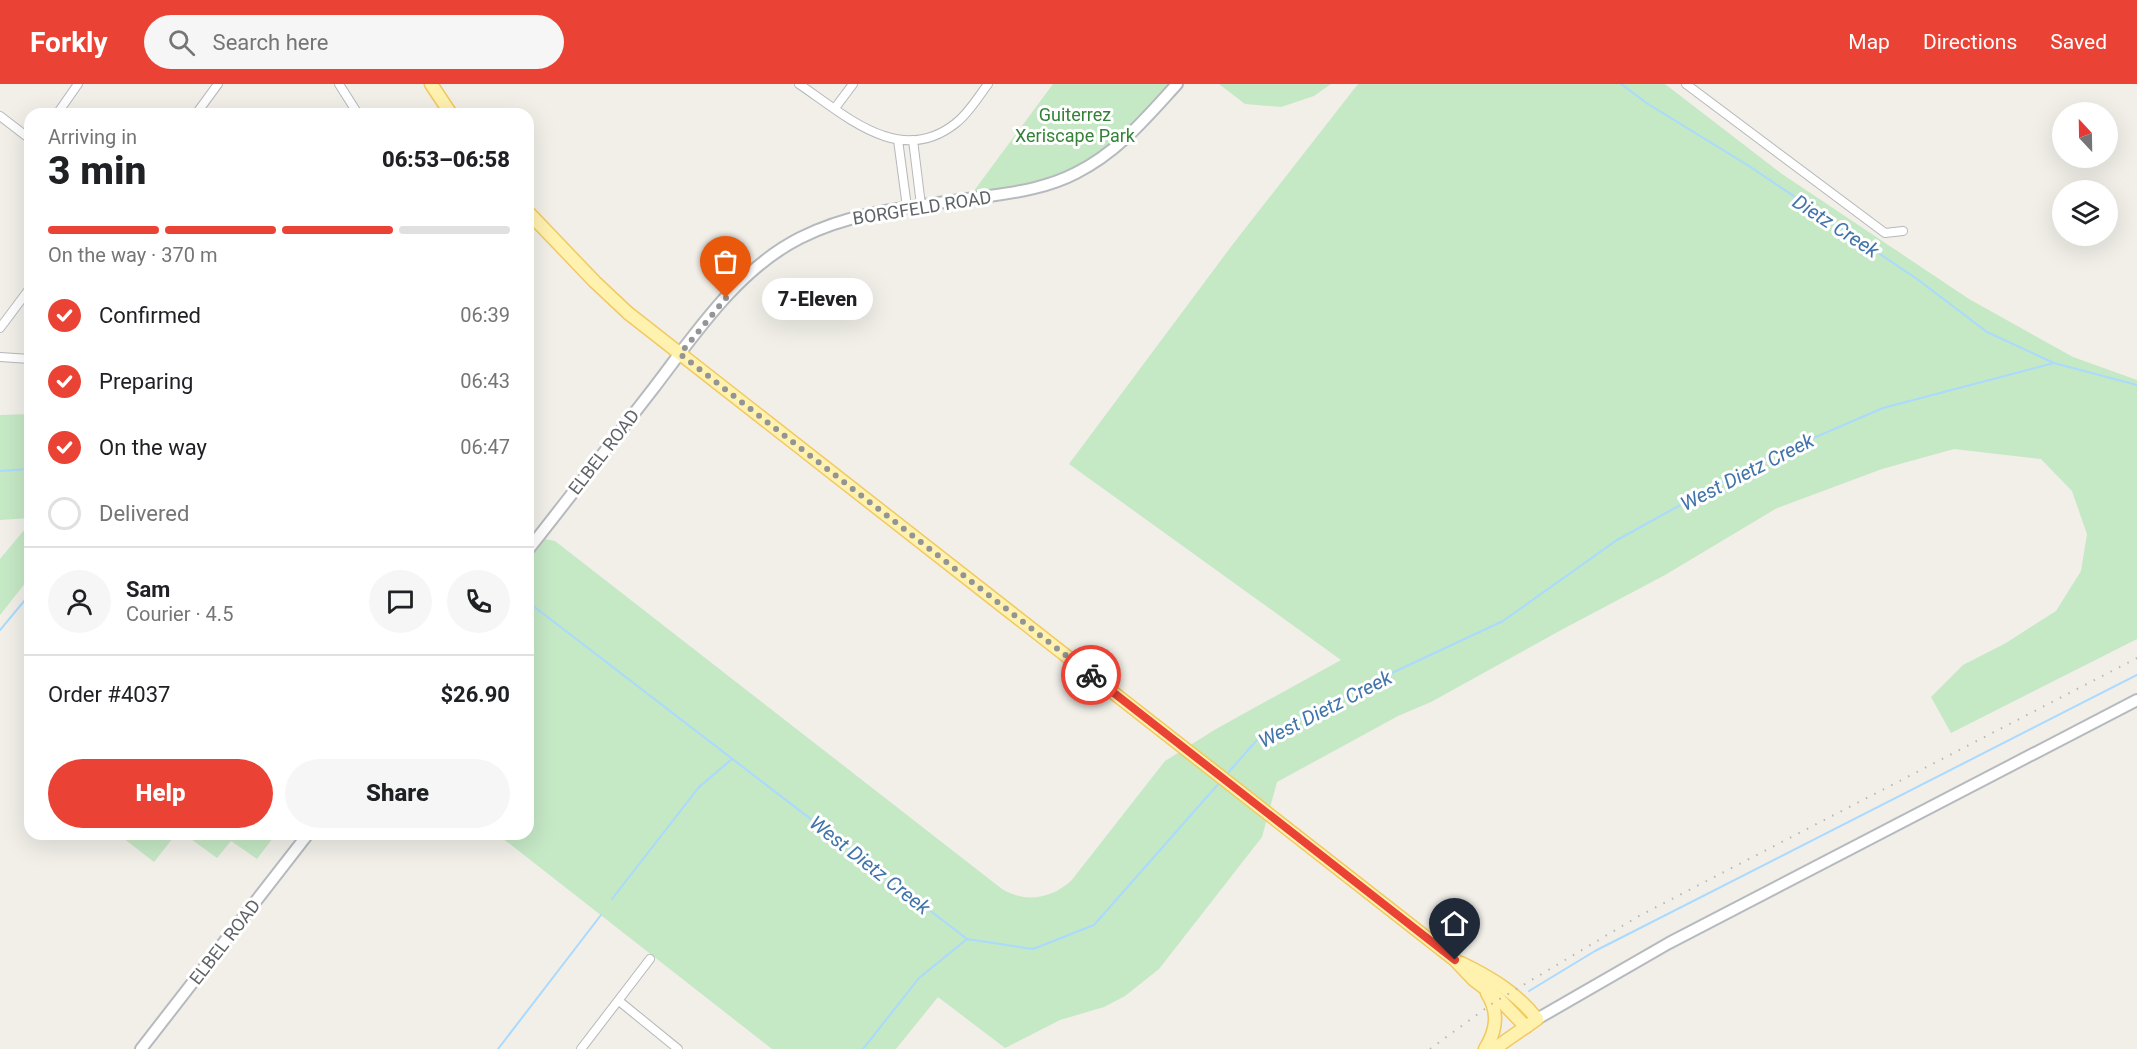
<!DOCTYPE html>
<html lang="en">
<head>
<meta charset="utf-8">
<style>
  :root { --surface:#fff; --page:#f6f6f6; --text:#202124; --muted:#757577; --line:#e0e0e0; --accent:#ea4335 }
  body { margin:0; font-family:Roboto,sans-serif; background:var(--page); color:var(--text); height:100vh; display:flex; flex-direction:column; font-size:22px; white-space:nowrap }
  * { box-sizing:border-box; margin:0 }
  p { font-size:20px; color:var(--muted) }
  .icon { flex:none; width:33px; height:33px; fill:none; stroke:currentColor; stroke-width:2; stroke-linecap:round; stroke-linejoin:round }
  .map { position:relative; flex:1; overflow:hidden }
  .side { position:absolute; left:24px; top:24px; width:510px; height:732px; display:flex; flex-direction:column; background:var(--surface); border-radius:18px; box-shadow:0 6px 24px #0002 }
  .side>* { flex:none }
  .needle { width:39px; rotate:338deg }
  .controls { position:absolute; left:2052px; top:18px; display:grid; gap:12px }
  .controls a { display:grid; place-items:center; width:66px; height:66px; border-radius:50%; background:var(--surface); box-shadow:0 6px 24px #0002; font-size:30px }
  .pin { position:absolute; display:grid; place-items:center; width:51px; height:51px; color:#fff; margin:-62px -26px; border-radius:50% 50% 50% 0; rotate:-45deg; box-shadow:0 0 6px #0007 }
  .pin .icon { rotate:45deg }
  .courier { position:absolute; display:grid; place-items:center; width:60px; height:60px; margin:-30px; border:4px solid #ea4335; border-radius:50%; background:#fff; color:#222; box-shadow:0 2px 8px #0007 }
  .bubble { position:absolute; height:42px; border-radius:21px; background:var(--surface); box-shadow:0 6px 24px #0002; font-size:20px; font-weight:800; line-height:42px; text-align:center }
  .overview em { font-style:normal; font-weight:800 }
  .overview div { display:flex; flex-direction:column-reverse }
  .overview { display:flex; align-items:center; justify-content:space-between; height:102px; padding:0 24px }
  h1 { font-size:39px; font-weight:800; line-height:45px }
  .bar { display:grid; grid-template-columns:repeat(4,1fr); gap:9px 6px; align-content:center; height:72px; padding:0 24px }
  .bar i { height:8px; border-radius:4px; background:var(--line) }
  .bar .current { background:var(--accent) }
  .bar p { grid-column:span 4 }
  .line { display:flex; align-items:center; gap:15px; padding:0 24px; border-top:2px solid var(--line) }
  .line div { flex:1 }
  .round { display:grid; place-items:center; flex:none; width:63px; height:63px; border-radius:32px; background:var(--page) }
  ol { padding:0 24px; list-style:none }
  li { display:flex; align-items:center; gap:18px; height:66px }
  li p { margin-inline-start:auto }
  li .icon { padding:6px; border-radius:50%; background:var(--accent); color:#fff; stroke-width:4 }
  li:last-child { color:var(--muted) }
  li i { width:33px; height:33px; border:3px solid var(--line); border-radius:50% }
  .action { display:flex; gap:12px; margin-top:auto; padding:12px 24px }
  .action a { flex:1; height:69px; border-radius:36px; background:var(--accent); color:#fff; font-size:24px; font-weight:800; line-height:69px; text-align:center }
  .action a+a { background:var(--page); color:var(--text) }
  header { display:flex; align-items:center; gap:36px; box-sizing:border-box; height:84px; padding:0 30px; background:var(--accent); color:#fff }
  header strong { font-size:28px }
  nav { display:flex; gap:33px; margin-inline-start:auto; font-size:21px }
  .search { width:420px; height:54px; background:var(--page); display:flex; align-items:center; gap:15px; box-sizing:border-box; padding:0 21px; border-radius:33px; color:var(--muted); font-size:22px }
  .map>svg:first-child { display:block }
  .green { fill:#c5e8c5 }
  .lines { fill:none; stroke-linecap:round; stroke-linejoin:round }
  .stream { stroke:#aadaff; stroke-width:2 }
  .street-casing { stroke:#b5b8bc; stroke-width:10 }
  .secondary-casing { stroke:#b6babf; stroke-width:14 }
  .primary-casing { stroke:#f2c960; stroke-width:15 }
  .street { stroke:#fff; stroke-width:8 }
  .secondary { stroke:#fff; stroke-width:10 }
  .primary { stroke:#fff2af; stroke-width:12 }
  .rail { stroke:#b6b7b8; stroke-width:2; stroke-dasharray:1.5 8; stroke-linecap:butt }
  .done { stroke:#929495; stroke-width:6; stroke-dasharray:0 10.8 }
  .route { stroke:#ea4335; stroke-width:8 }
  .labels { text-anchor:middle; stroke-width:6; stroke-linejoin:round; paint-order:stroke }
  .park-label { font-size:18px; fill:#348238; stroke:#fff }
  .street-label { font-size:18px; fill:#5f6368; stroke:#fff }
  .water-label { font-size:20px; font-style:italic; fill:#4174aa; stroke:#fff }
</style>
</head>
<body>
<header>
<strong>Forkly</strong>
<div class="search"><svg class="icon" aria-label="search" viewBox="0 0 24 24"><circle cx="10" cy="10" r="6"/><path d="M15 15l6 6"/></svg>Search here</div>
<nav><a>Map</a><a>Directions</a><a>Saved</a></nav>
</header>
<div class="map">
<svg width="2137" height="965" viewBox="0 0 2137 965">
  <rect width="100%" height="100%" fill="#f1efe8"/>
  <g class="green">
    <path d="M1053 0H1177L1139 42 1074 90 968 115Z"/>
    <path d="M1219 0H1331L1314 12 1281 23 1245 20Z"/>
    <path d="M1358 0H1665L1782 90 1969 215 2073 273 2137 296V555L1951 649 1931 613 1963 581 2006 559 2056 527 2081 487 2087 450 2072 407 2041 375 1954 365 1882 385 1777 424 1665 491 1563 545 1431 618 1398 632 1277 698 1262 753 1159 885 1125 912 1104 923 1060 936 1005 964 938 913 896 965H772L497 750H528V452L555 457 1002 805C1026 819 1050 815 1071 797L1165 677 1216 645 1341 576 1069 380 1233 160Z"/>
    <path d="M30 330V434L0 436V331Z"/>
    <path d="M30 439V493L0 531V475Z"/>
    <path d="M118 750H176L154 778Z"/>
    <path d="M184 750H276L257 775 231 757 217 774Z"/>
  </g>
  <g class="lines">
    <g class="stream">
      <path d="M1621 0 1648 20 1749 82 1917 195 1987 248 2054 279"/>
      <path d="M0 387 30 385"/>
      <path d="M528 518 967 855 1033 865 1094 841 1220 698"/>
      <path d="M0 546 30 510"/>
      <path d="M1226 691 1257 656 1379 595 1503 537 1617 456 1760 377 1883 324 2054 279 2137 301"/>
      <path d="M612 815 699 703 732 675"/>
      <path d="M1529 907 1595 867 2137 591"/>
      <path d="M498 965 601 831"/>
      <path d="M863 965 919 894 967 855"/>
    </g>
    <g class="street-casing">
      <g id="street">
        <path d="M339 0 358 30"/>
        <path d="M799 0C845 31 900 84 956 39 969 29 978 13 988 0"/>
        <path d="M1686 0 1885 149 1903 147"/>
        <path d="M835 24 853 0"/>
        <path d="M57 30 78 0"/>
        <path d="M196 30 218 0"/>
        <path d="M0 32 30 55"/>
        <path d="M898 56 907 123"/>
        <path d="M913 56 921 121"/>
        <path d="M0 244 30 204"/>
        <path d="M0 273 30 275"/>
        <path d="M619 917 678 965"/>
        <path d="M581 965 650 875"/>
      </g>
    </g>
    <g class="secondary-casing">
      <g id="secondary">
        <path d="M528 466C570 413 611 359 653 305 695 250 737 186 800 154 859 124 925 122 989 112 1019 108 1049 103 1076 89 1118 68 1146 34 1177 0"/>
        <path d="M1537 935 1669 859 2137 616"/>
        <path d="M141 965 308 750"/>
      </g>
    </g>
    <g class="primary-casing">
      <g id="primary">
        <path d="M431 0 451 30"/>
        <path d="M528 128 595 198 628 229 1455 876 1474 896 1499 915 1526 943"/>
        <path d="M1461 879C1490 893 1517 909 1537 935L1494 965"/>
        <path d="M1485 965C1497 946 1499 928 1487 909"/>
      </g>
    </g>
    <use href="#street" class="street"/>
    <use href="#secondary" class="secondary"/>
    <use href="#primary" class="primary"/>
    <path class="rail" d="M1430 965 1493 919 1639 832 2137 574"/>
  </g>
  <g class="lines">
    <path class="done" d="M726 214 680 270 1091 591"/>
    <path class="route" d="M1091 591 1455 876"/>
  </g>
  <g class="labels">
    <g class="park-label">
      <text x="1075" y="37">Guiterrez<tspan x="1075" dy="21">Xeriscape Park</tspan></text>
    </g>
    <g class="street-label">
      <text transform="translate(922 124) rotate(-9)" y="6">BORGFELD ROAD</text>
      <text transform="translate(604 368) rotate(-52)" y="6">ELBEL ROAD</text>
      <text transform="translate(225 858) rotate(-52)" y="6">ELBEL ROAD</text>
    </g>
    <g class="water-label">
      <text transform="translate(1836 142) rotate(33)" y="7">Dietz Creek</text>
      <text transform="translate(1747 388) rotate(-27)" y="7">West Dietz Creek</text>
      <text transform="translate(1325 625) rotate(-27)" y="7">West Dietz Creek</text>
      <text transform="translate(870 781) rotate(38)" y="7">West Dietz Creek</text>
    </g>
  </g>
</svg>
<div class="controls">
<a><svg class="needle" viewBox="-14 -14 28 28"><path d="M0-13l5 13h-10z" fill="#e53935"/><path d="M0 13l5-13h-10z" fill="#757577"/></svg></a>
<a><svg class="icon" aria-label="layers" viewBox="0 0 24 24"><path d="M12 4l9 5-9 5-9-5zM3 14l9 5 9-5"/></svg></a>
</div>
<div class="pin" style="left:726px;top:214px;background:#ea580c"><svg class="icon" aria-label="bag" viewBox="0 0 24 24"><path d="M5 8h14l-1 12H6zM9 8a3 3 0 0 1 6 0"/></svg></div>
<div class="pin" style="left:1455px;top:876px;background:#1f2937"><svg class="icon" aria-label="home" viewBox="0 0 24 24"><path d="M3 11l9-7 9 7M6 9v11h12V9"/></svg></div>
<div class="courier" style="left:1091px;top:591px"><svg class="icon" aria-label="bike" viewBox="0 0 24 24"><circle cx="6" cy="16" r="4"/><circle cx="18" cy="16" r="4"/><path d="M6 16l4-8h5l3 8M10 8l3 8H6M13 5h3"/></svg></div>
<div class="bubble" style="left:762px;top:194px;width:111px">7-Eleven</div>
<section class="side">
<div class="overview"><div><h1>3 min</h1><p>Arriving in</p></div><em>06:53–06:58</em></div>
<div class="bar"><i class="current"></i><i class="current"></i><i class="current"></i><i></i><p>On the way · 370 m</p></div>
<ol>
<li><svg class="icon" aria-label="check" viewBox="0 0 24 24"><path d="M5 12l5 5 9-10"/></svg>Confirmed<p>06:39</p></li>
<li><svg class="icon" aria-label="check" viewBox="0 0 24 24"><path d="M5 12l5 5 9-10"/></svg>Preparing<p>06:43</p></li>
<li><svg class="icon" aria-label="check" viewBox="0 0 24 24"><path d="M5 12l5 5 9-10"/></svg>On the way<p>06:47</p></li>
<li><i></i>Delivered</li>
</ol>
<div class="line" style="height:108px"><a class="round"><svg class="icon" aria-label="person" viewBox="0 0 24 24"><circle cx="12" cy="8" r="4"/><path d="M4 21q1-7 8-7t8 7"/></svg></a><div><b>Sam</b><p>Courier · 4.5</p></div><a class="round"><svg class="icon" aria-label="chat" viewBox="0 0 24 24"><path d="M4 5h16v11H9l-5 4z"/></svg></a><a class="round"><svg class="icon" aria-label="phone" viewBox="0 0 24 24"><path d="M5 4h4l2 5-3 2q2 4 5 5l2-3 5 2v4C11 20 4 13 5 4z"/></svg></a></div>
<div class="line" style="height:78px"><div>Order #4037</div><b>$26.90</b></div>
<div class="action"><a>Help</a><a>Share</a></div>
</section>
</div>
</body>
</html>
